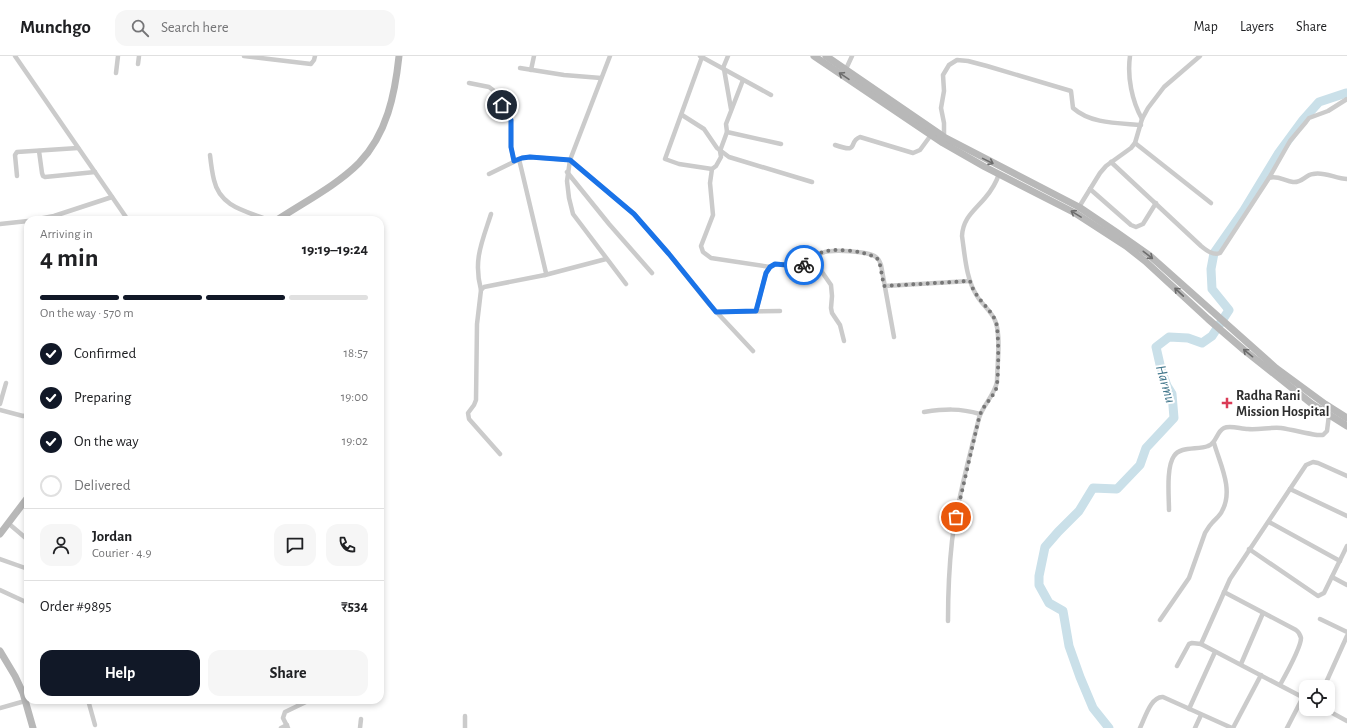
<!DOCTYPE html>
<html lang="en">
<head>
<meta charset="utf-8">
<style>
  :root { --surface:#fff; --page:#f6f6f6; --text:#202124; --muted:#757577; --line:#e0e0e0; --accent:#111827 }
  body { margin:0; font-family:"Alegreya Sans",sans-serif; background:var(--page); color:var(--text); height:100vh; display:flex; flex-direction:column; font-size:15px; white-space:nowrap }
  * { box-sizing:border-box; margin:0 }
  p { font-size:13px; color:var(--muted) }
  .icon { flex:none; width:22px; height:22px; fill:none; stroke:currentColor; stroke-width:2; stroke-linecap:round; stroke-linejoin:round }
  .map { position:relative; flex:1; overflow:hidden }
  .details { position:absolute; left:24px; top:160px; width:360px; height:488px; display:flex; flex-direction:column; background:var(--surface); border-radius:12px; box-shadow:0 2px 6px #0003 }
  .details>* { flex:none }
  .controls { position:absolute; left:1299px; top:624px; display:grid; gap:8px }
  .controls a { display:grid; place-items:center; width:36px; height:36px; border-radius:8px; background:var(--surface); box-shadow:0 2px 6px #0003; font-size:20px }
  .pin { position:absolute; display:grid; place-items:center; width:34px; height:34px; color:#fff; margin:-17px; border:2px solid #fff; border-radius:50%; box-shadow:0 1px 4px #0007 }
  .courier { position:absolute; display:grid; place-items:center; width:40px; height:40px; margin:-20px; border:3px solid #1a73e8; border-radius:50%; background:#fff; color:#222; box-shadow:0 1px 5px #0007 }
  .overview em { font-style:normal; font-weight:600 }
  .overview div { display:flex; flex-direction:column-reverse }
  .overview { display:flex; align-items:center; justify-content:space-between; height:68px; padding:0 16px }
  h1 { font-size:26px; font-weight:600; line-height:30px }
  .bar { display:grid; grid-template-columns:repeat(4,1fr); gap:6px 4px; align-content:center; height:48px; padding:0 16px }
  .bar i { height:5px; border-radius:3px; background:var(--line) }
  .bar .active { background:var(--accent) }
  .bar p { grid-column:span 4 }
  .line { display:flex; align-items:center; gap:10px; padding:0 16px; border-top:1px solid var(--line) }
  .line div { flex:1 }
  .round { display:grid; place-items:center; flex:none; width:42px; height:42px; border-radius:12px; background:var(--page) }
  ol { padding:0 16px; list-style:none }
  li { display:flex; align-items:center; gap:12px; height:44px }
  li p { margin-inline-start:auto }
  li .icon { padding:4px; border-radius:50%; background:var(--accent); color:#fff; stroke-width:4 }
  li:last-child { color:var(--muted) }
  li i { width:22px; height:22px; border:2px solid var(--line); border-radius:50% }
  .primary-button { display:flex; gap:8px; margin-top:auto; padding:8px 16px }
  .primary-button a { flex:1; height:46px; border-radius:12px; background:var(--accent); color:#fff; font-size:16px; font-weight:600; line-height:46px; text-align:center }
  .primary-button a+a { background:var(--page); color:var(--text) }
  header { display:flex; align-items:center; gap:24px; box-sizing:border-box; height:56px; padding:0 20px; background:var(--surface); border-bottom:1px solid var(--line) }
  header strong { font-size:19px }
  nav { display:flex; gap:22px; margin-inline-start:auto; font-size:14px }
  .search { width:280px; height:36px; background:var(--page); display:flex; align-items:center; gap:10px; box-sizing:border-box; padding:0 14px; border-radius:12px; color:var(--muted); font-size:15px }
  .map>svg:first-child { display:block }
  .lines { fill:none; stroke-linecap:round; stroke-linejoin:round }
  .river { stroke:#cae0e9; stroke-width:9 }
  .street { stroke:#cbcbcb; stroke-width:4.5 }
  .secondary { stroke:#b8b8b8; stroke-width:7 }
  .oneway { stroke:#6c6c6c }
  .done { stroke:#777; stroke-width:4; stroke-dasharray:0 7.2 }
  .route { stroke:#1a73e8; stroke-width:5 }
  .poi-dot { fill:#da3b56; stroke:#fff; stroke-width:1.5 }
  .labels { text-anchor:middle; stroke-width:4; stroke-linejoin:round; paint-order:stroke }
  .poi-label { font-size:14px; font-weight:bold; fill:#2e2e2e; stroke:#fff; text-anchor:start }
  .water-label { font-size:15px; font-style:italic; fill:#41768b; stroke:#fff }
</style>
</head>
<body>
<header>
<strong>Munchgo</strong>
<div class="search"><svg class="icon" aria-label="search" viewBox="0 0 24 24"><circle cx="10" cy="10" r="6"/><path d="M15 15l6 6"/></svg>Search here</div>
<nav><a>Map</a><a>Layers</a><a>Share</a></nav>
</header>
<div class="map">
<svg width="1347" height="672" viewBox="0 0 1347 672">
  <rect width="100%" height="100%" fill="#fff"/>
  <g class="lines">
    <path class="river" d="M1109 672 1093 652 1080 621 1069 590 1063 555 1049 547 1039 529V520L1045 491 1058 476 1079 455 1093 432 1117 433 1140 409 1146 392 1174 362 1172 338 1167 330 1161 313 1156 291 1169 281 1188 282 1202 287 1212 280 1229 254 1212 233 1211 213 1214 197 1244 154 1278 98 1303 64 1319 46 1346 37"/>
    <g class="street">
      <path d="M15 0 128 164"/>
      <path d="M244 0 311 8 314 4 315 0"/>
      <path d="M610 0 570 104 567 125 569 142 573 158 626 228"/>
      <path d="M700 0 771 39"/>
      <path d="M1130 0C1127 21 1132 45 1142 63"/>
      <path d="M702 1 665 103 679 108 712 113"/>
      <path d="M138 8 139 0"/>
      <path d="M520 12 564 19 601 22"/>
      <path d="M723 12 728 0"/>
      <path d="M724 13 731 53"/>
      <path d="M846 13 852 0"/>
      <path d="M531 14 534 0"/>
      <path d="M116 17 118 0"/>
      <path d="M743 24 726 68 727 76 781 88"/>
      <path d="M469 27 489 31 493 34 511 64V91L514 105"/>
      <path d="M682 59 704 73 717 92 729 101 812 126"/>
      <path d="M727 76 720 95 721 101 716 110 712 113 710 127 713 159 701 190 703 196 711 202 770 211"/>
      <path d="M944 81V67L941 52 944 35 943 19 949 9 957 4 968 5 987 10 1071 35 1073 52C1091 68 1118 67 1141 69"/>
      <path d="M1135 87 1211 147"/>
      <path d="M835 89C861 98 847 86 860 81L913 97 920 94 931 79"/>
      <path d="M39 95 42 117 43 120 45 121 95 116"/>
      <path d="M210 99C211 108 212 116 214 124 220 151 246 155 269 164"/>
      <path d="M1111 106 1201 190C1206 194 1213 200 1220 197L1269 122C1277 119 1285 125 1293 126 1302 127 1305 119 1313 118 1324 115 1336 123 1347 123"/>
      <path d="M567 116 609 168 652 217"/>
      <path d="M489 118 522 102 530 101 570 104 634 158 669 198 709 248 753 295"/>
      <path d="M17 120 15 99 17 96 78 92"/>
      <path d="M1269 122 1290 85 1306 66 1309 62 1328 55 1347 43"/>
      <path d="M1090 133 1131 169 1136 171 1143 168 1156 147"/>
      <path d="M1079 151 1100 117 1106 110 1131 92 1135 87 1142 63 1148 52 1164 31 1200 0"/>
      <path d="M33 164 54 160 112 141"/>
      <path d="M0 168 28 165"/>
      <path d="M813 203 831 229 832 240 831 252 832 257 840 269 844 285"/>
      <path d="M545 219 606 203"/>
      <path d="M885 230 970 225"/>
      <path d="M481 234C473 204 482 186 491 158"/>
      <path d="M756 255 766 217C772 201 789 212 802 210 810 208 814 199 822 197 832 193 868 195 876 201 879 203 880 206 881 209L894 281"/>
      <path d="M716 256 780 255"/>
      <path d="M0 348 6 327"/>
      <path d="M0 354 23 360 28 359"/>
      <path d="M924 356C945 353 959 352 980 358"/>
      <path d="M500 398 469 363 468 357 474 349 476 344 477 268 481 234 484 231 545 219 546 217 519 103"/>
      <path d="M1290 433 1347 460"/>
      <path d="M1169 454C1169 441 1166 411 1174 400 1180 390 1198 394 1208 390 1217 387 1216 376 1224 372 1230 369 1241 373 1248 373 1259 374 1270 371 1281 372 1293 374 1305 377 1317 379H1323L1327 375 1329 359"/>
      <path d="M1269 466 1340 505"/>
      <path d="M8 467 28 484"/>
      <path d="M1249 493 1318 540 1324 537 1347 490"/>
      <path d="M0 503 28 513"/>
      <path d="M1332 521 1347 529"/>
      <path d="M0 534 28 547"/>
      <path d="M1224 536 1296 574C1299 576 1300 578 1301 582 1301 591 1285 620 1280 629"/>
      <path d="M1320 563 1347 576"/>
      <path d="M1160 564 1189 522 1205 477C1207 474 1209 470 1212 467 1215 463 1220 460 1222 455 1234 434 1220 408 1214 387"/>
      <path d="M948 565C948 539 949 512 952 485 957 444 969 403 979 362 983 349 994 340 997 326 997 309 1001 283 996 267 993 256 982 249 977 240 966 223 965 200 962 180 963 162 974 155 985 142 991 135 996 127 999 118"/>
      <path d="M1201 588 1230 523 1306 409 1313 406 1318 407 1347 420"/>
      <path d="M1241 608 1263 557"/>
      <path d="M1177 610 1189 588 1192 587 1201 588 1306 643"/>
      <path d="M1324 631 1347 580"/>
      <path d="M88 644 95 669"/>
      <path d="M0 652 25 645"/>
      <path d="M1189 653 1215 596"/>
      <path d="M1325 653 1347 665"/>
      <path d="M465 660V672"/>
      <path d="M281 672 287 669"/>
      <path d="M288 672 283 662 285 656 310 644"/>
      <path d="M360 672 361 663"/>
      <path d="M1140 672C1145 662 1151 640 1163 641L1232 672"/>
      <path d="M1195 672 1201 659"/>
      <path d="M1233 672 1261 619"/>
      <path d="M1287 672 1303 641"/>
    </g>
    <g class="secondary">
      <path d="M814 0 943 87 985 111 1075 157 1126 190 1145 205 1208 263 1244 294 1312 348 1347 370"/>
      <path d="M826 0 944 81 1079 151 1116 176 1149 199 1276 312 1325 348 1347 362"/>
      <path d="M277 164C304 146 336 130 359 107 387 78 395 38 399 0"/>
      <path d="M0 478 28 441"/>
      <path d="M0 595 15 620 23 637 33 672"/>
    </g>
  </g>
  <defs><path id="oneway-shaft" d="M-6 0H5M1.5-3L5.5 0L1.5 3" fill="none" stroke-width="1.6" stroke-linecap="round" stroke-linejoin="round"/></defs>
  <g class="oneway">
    <use href="#oneway-shaft" transform="translate(844 20) rotate(-146)"/>
    <use href="#oneway-shaft" transform="translate(988 105) rotate(26)"/>
    <use href="#oneway-shaft" transform="translate(1076 158) rotate(-149)"/>
    <use href="#oneway-shaft" transform="translate(1148 199) rotate(38)"/>
    <use href="#oneway-shaft" transform="translate(1179 236) rotate(-137)"/>
    <use href="#oneway-shaft" transform="translate(1248 297) rotate(-141)"/>
  </g>
  <g class="lines">
    <path class="done" d="M804 209C811 206 814 200 820 197 833 191 864 195 877 202L880 209 884 230 970 225C975 243 990 251 996 266 999 275 999 324 996 333 992 343 982 350 979 362L956 461"/>
    <path class="route" d="M502 49 511 64V91L514 105 522 102 530 101 570 104 634 158 669 198 716 256 756 255 766 217 770 211 775 208 798 210 804 209"/>
  </g>
  <path class="poi-dot" d="M1225 341h4v4h4v4h-4v4h-4v-4h-4v-4h4z"/>
  <g class="labels">
    <g class="poi-label">
      <text x="1236" y="344">Radha Rani<tspan x="1236" dy="16">Mission Hospital</tspan></text>
    </g>
    <g class="water-label">
      <text transform="translate(1166 328) rotate(74)" y="5">Harmu</text>
    </g>
  </g>
</svg>
<div class="controls">
<a><svg class="icon" aria-label="locate" viewBox="0 0 24 24"><circle cx="12" cy="12" r="6"/><path d="M12 2v4M12 18v4M2 12h4M18 12h4"/></svg></a>
</div>
<div class="pin" style="left:956px;top:461px;background:#ea580c"><svg class="icon" aria-label="bag" viewBox="0 0 24 24"><path d="M5 8h14l-1 12H6zM9 8a3 3 0 0 1 6 0"/></svg></div>
<div class="pin" style="left:502px;top:49px;background:#1f2937"><svg class="icon" aria-label="home" viewBox="0 0 24 24"><path d="M3 11l9-7 9 7M6 9v11h12V9"/></svg></div>
<div class="courier" style="left:804px;top:209px"><svg class="icon" aria-label="bike" viewBox="0 0 24 24"><circle cx="6" cy="16" r="4"/><circle cx="18" cy="16" r="4"/><path d="M6 16l4-8h5l3 8M10 8l3 8H6M13 5h3"/></svg></div>
<section class="details">
<div class="overview"><div><h1>4 min</h1><p>Arriving in</p></div><em>19:19–19:24</em></div>
<div class="bar"><i class="active"></i><i class="active"></i><i class="active"></i><i></i><p>On the way · 570 m</p></div>
<ol>
<li><svg class="icon" aria-label="check" viewBox="0 0 24 24"><path d="M5 12l5 5 9-10"/></svg>Confirmed<p>18:57</p></li>
<li><svg class="icon" aria-label="check" viewBox="0 0 24 24"><path d="M5 12l5 5 9-10"/></svg>Preparing<p>19:00</p></li>
<li><svg class="icon" aria-label="check" viewBox="0 0 24 24"><path d="M5 12l5 5 9-10"/></svg>On the way<p>19:02</p></li>
<li><i></i>Delivered</li>
</ol>
<div class="line" style="height:72px"><a class="round"><svg class="icon" aria-label="person" viewBox="0 0 24 24"><circle cx="12" cy="8" r="4"/><path d="M4 21q1-7 8-7t8 7"/></svg></a><div><b>Jordan</b><p>Courier · 4.9</p></div><a class="round"><svg class="icon" aria-label="chat" viewBox="0 0 24 24"><path d="M4 5h16v11H9l-5 4z"/></svg></a><a class="round"><svg class="icon" aria-label="phone" viewBox="0 0 24 24"><path d="M5 4h4l2 5-3 2q2 4 5 5l2-3 5 2v4C11 20 4 13 5 4z"/></svg></a></div>
<div class="line" style="height:52px"><div>Order #9895</div><b>₹534</b></div>
<div class="primary-button"><a>Help</a><a>Share</a></div>
</section>
</div>
</body>
</html>
